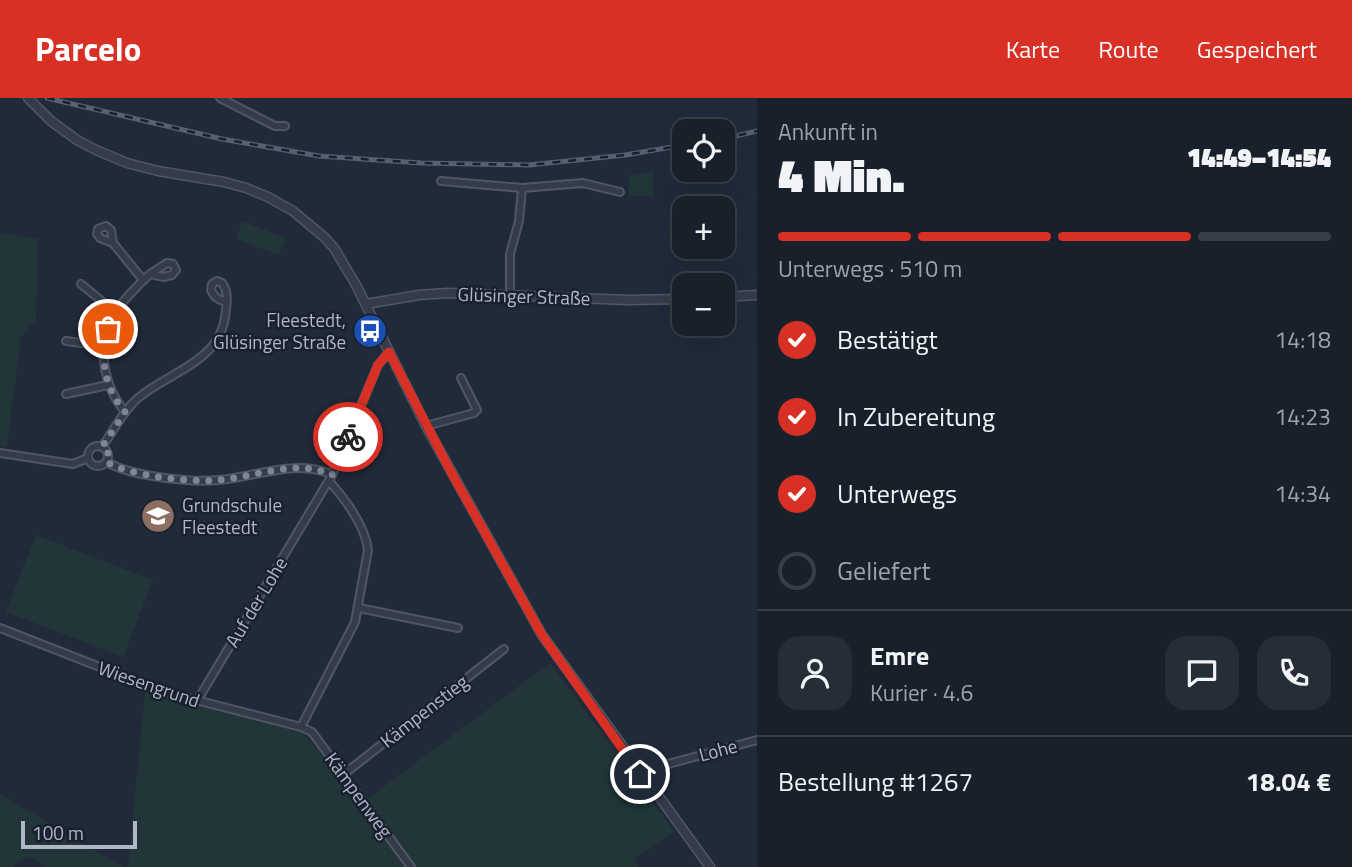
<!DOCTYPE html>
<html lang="de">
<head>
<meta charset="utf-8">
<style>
  :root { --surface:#18202b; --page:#252d37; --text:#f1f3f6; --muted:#9fa3a9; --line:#363e47; --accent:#d93025 }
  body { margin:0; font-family:"Titillium Web",sans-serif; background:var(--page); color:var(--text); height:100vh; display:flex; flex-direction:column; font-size:26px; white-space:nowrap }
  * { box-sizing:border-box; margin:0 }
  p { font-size:23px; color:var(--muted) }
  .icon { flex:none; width:38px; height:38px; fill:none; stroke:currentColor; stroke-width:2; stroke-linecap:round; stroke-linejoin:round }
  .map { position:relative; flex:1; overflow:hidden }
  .sheet { display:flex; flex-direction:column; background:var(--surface); width:595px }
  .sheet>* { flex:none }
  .controls { position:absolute; left:672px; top:21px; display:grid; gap:14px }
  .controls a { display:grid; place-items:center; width:63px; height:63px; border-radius:14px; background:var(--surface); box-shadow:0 7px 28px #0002,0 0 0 2px var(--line); font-size:35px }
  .scale { position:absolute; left:21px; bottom:18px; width:116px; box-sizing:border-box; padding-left:7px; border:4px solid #afb7c6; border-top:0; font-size:19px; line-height:24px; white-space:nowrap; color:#afb7c6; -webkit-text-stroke:5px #1a212e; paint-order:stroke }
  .pin { position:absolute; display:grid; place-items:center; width:60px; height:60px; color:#fff; margin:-30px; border:4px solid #fff; border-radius:50%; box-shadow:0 2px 7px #0007 }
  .courier { position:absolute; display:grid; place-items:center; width:70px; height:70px; margin:-35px; border:5px solid #d93025; border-radius:50%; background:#fff; color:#222; box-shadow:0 2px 9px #0007 }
  .headline em { font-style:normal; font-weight:800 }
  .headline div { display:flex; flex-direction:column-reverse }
  .headline { display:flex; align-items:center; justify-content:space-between; height:119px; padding:0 21px }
  h1 { font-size:46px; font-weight:800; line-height:52px }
  .bar { display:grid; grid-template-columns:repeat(4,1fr); gap:10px 7px; align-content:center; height:84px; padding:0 21px }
  .bar i { height:9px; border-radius:5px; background:var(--line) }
  .bar .active { background:var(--accent) }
  .bar p { grid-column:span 4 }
  .line { display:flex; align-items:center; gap:18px; padding:0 21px; border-top:2px solid var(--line) }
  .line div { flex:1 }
  .round { display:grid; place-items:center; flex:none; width:74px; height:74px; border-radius:21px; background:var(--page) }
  ol { padding:0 21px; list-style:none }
  li { display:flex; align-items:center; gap:21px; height:77px }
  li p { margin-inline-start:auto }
  li .icon { padding:7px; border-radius:50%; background:var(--accent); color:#fff; stroke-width:4 }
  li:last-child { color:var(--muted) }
  li i { width:38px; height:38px; border:4px solid var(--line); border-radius:50% }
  header { display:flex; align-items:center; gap:42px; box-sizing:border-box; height:98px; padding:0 35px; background:var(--accent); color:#fff }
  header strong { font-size:33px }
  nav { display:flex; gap:38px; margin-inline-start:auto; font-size:24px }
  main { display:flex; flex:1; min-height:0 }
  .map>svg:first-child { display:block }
  .green { fill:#22363a }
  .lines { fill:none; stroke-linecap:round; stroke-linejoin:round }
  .minor-casing { stroke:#4f5764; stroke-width:10 }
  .tertiary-casing { stroke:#4f5764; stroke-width:11 }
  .minor { stroke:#343c4a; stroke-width:6 }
  .tertiary { stroke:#343c4a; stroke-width:8 }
  .rail-casing { stroke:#566071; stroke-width:5 }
  .rail { stroke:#1a212e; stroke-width:2.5; stroke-dasharray:8; stroke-linecap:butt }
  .done { stroke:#7d8695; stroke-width:7; stroke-dasharray:0 12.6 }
  .route { stroke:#d93025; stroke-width:9 }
  .labels { text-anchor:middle; stroke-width:5; stroke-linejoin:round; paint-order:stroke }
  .street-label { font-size:19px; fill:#afb7c6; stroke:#1a212e }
  .poi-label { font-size:19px; fill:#afb7c6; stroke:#1a212e; text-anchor:end }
</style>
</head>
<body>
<header>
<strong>Parcelo</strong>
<nav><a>Karte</a><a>Route</a><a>Gespeichert</a></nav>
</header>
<main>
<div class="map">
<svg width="757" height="769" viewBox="0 0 757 769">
  <rect width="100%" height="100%" fill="#202a39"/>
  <g class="green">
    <path d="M653 74V98H629V77Z"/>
    <path d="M242 123 286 140 279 157 236 141Z"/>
    <path d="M0 135 38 141 36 226H30L21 239 7 350 0 348Z"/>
    <path d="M36 437 153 482 123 559 6 514Z"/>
    <path d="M550 565 674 733 635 760 638 769H128L145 593 302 633 359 707Z"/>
    <path d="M0 696 123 769H45L31 759 17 764 13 769H0Z"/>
  </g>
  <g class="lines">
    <g class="minor-casing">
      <g id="minor">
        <path d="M220 0 275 28H285"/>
        <path d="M441 83 522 90"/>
        <path d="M113 145 100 140 97 136 98 131 106 128 111 132 113 145 143 182"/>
        <path d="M81 186 115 214"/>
        <path d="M510 198V156L519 123 522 90 583 85 620 94"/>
        <path d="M66 243 104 248"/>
        <path d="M66 296 108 287"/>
        <path d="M125 314C103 287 94 243 117 212 126 199 138 187 150 176L163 179 172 177 176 172 173 166 167 165 150 176"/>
        <path d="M426 328 474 315 477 312 461 280"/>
        <circle cx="98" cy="358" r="10"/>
        <path d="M102 349C114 332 123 313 138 300 173 271 223 264 226 211 227 201 228 193 222 185L217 183 212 186 211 192C215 200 218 202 227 204"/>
        <path d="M0 355 66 365 73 366 88 360"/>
        <path d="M107 364C129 378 192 385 219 382 254 379 299 360 332 377"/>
        <path d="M359 510 458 530"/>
        <path d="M0 530 161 593 301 629 312 634 411 769"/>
        <path d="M197 603 332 377 378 267 389 254"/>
        <path d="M301 629 355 524 368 452C365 428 345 401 329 383"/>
        <path d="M344 676 504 551"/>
        <path d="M640 676 646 672 757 642"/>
      </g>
    </g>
    <g class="tertiary-casing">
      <g id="tertiary">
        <path d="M28 0 51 23 77 42 96 52 127 65 158 73 224 84 246 90 268 99 293 113 324 139 334 150 356 187 426 328 542 537 710 769"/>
        <path d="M723 199 757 197"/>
        <path d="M366 206 419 197 448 195 627 202 684 201"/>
      </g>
    </g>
    <use href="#minor" class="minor"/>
    <use href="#tertiary" class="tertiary"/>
    <g class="rail-casing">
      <g id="rail">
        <path d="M47 0 222 41 319 58 421 65 529 67 625 57 684 47"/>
        <path d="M723 41 757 33"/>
      </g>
    </g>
    <use href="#rail" class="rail"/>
  </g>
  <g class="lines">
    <path class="done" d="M108 231C100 261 104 289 125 314L102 349 108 355 107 364C130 378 192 385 219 382 254 379 299 360 332 377L348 339"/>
    <path class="route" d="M348 339 378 267 389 254 451 374 542 537 640 676"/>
  </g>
  <defs>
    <g id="bus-disc" transform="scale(1.75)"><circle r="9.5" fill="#1a4fb4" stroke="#1a212e"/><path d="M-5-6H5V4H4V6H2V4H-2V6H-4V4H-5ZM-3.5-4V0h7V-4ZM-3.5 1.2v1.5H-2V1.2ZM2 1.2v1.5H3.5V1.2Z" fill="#fff"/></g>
    <g id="school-disc" transform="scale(1.75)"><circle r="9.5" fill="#8d6e63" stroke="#1a212e"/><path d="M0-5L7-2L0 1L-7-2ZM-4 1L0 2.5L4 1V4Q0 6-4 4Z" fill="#fff"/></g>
  </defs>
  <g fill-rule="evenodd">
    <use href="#bus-disc" x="370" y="233"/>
    <use href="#school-disc" x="158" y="418"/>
  </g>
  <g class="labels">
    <g class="street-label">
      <text transform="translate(524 198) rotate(2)" y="7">Glüsinger Straße</text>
      <text transform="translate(256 504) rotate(-59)" y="7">Auf der Lohe</text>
      <text transform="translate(149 586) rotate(19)" y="7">Wiesengrund</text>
      <text transform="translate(424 613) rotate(-38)" y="7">Kämpenstieg</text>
      <text transform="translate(718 652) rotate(-15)" y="7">Lohe</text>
      <text transform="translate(359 697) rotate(54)" y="7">Kämpenweg</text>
    </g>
    <g class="poi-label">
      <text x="346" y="229">Fleestedt,<tspan x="346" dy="22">Glüsinger Straße</tspan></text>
      <text x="182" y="414" text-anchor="start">Grundschule<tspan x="182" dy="22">Fleestedt</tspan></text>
    </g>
  </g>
</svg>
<div class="controls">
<a><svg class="icon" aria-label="locate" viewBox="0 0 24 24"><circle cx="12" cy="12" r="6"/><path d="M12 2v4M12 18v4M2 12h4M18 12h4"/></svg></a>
<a>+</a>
<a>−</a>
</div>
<div class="scale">100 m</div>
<div class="pin" style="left:108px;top:231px;background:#ea580c"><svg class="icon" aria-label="bag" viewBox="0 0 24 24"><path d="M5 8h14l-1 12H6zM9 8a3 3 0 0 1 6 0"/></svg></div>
<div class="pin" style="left:640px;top:676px;background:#1f2937"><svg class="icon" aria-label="home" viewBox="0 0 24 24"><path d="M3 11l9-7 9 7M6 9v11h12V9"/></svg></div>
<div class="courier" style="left:348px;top:339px"><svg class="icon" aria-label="bike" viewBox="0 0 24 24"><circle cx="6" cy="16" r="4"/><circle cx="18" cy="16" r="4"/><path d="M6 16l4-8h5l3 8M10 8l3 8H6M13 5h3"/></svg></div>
</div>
<section class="sheet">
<div class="headline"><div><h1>4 Min.</h1><p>Ankunft in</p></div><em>14:49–14:54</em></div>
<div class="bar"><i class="active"></i><i class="active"></i><i class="active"></i><i></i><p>Unterwegs · 510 m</p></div>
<ol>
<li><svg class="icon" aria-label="check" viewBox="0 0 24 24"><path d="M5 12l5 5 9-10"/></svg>Bestätigt<p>14:18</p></li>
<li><svg class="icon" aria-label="check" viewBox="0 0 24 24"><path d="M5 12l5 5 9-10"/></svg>In Zubereitung<p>14:23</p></li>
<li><svg class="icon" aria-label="check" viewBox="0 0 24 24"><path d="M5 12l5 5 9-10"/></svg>Unterwegs<p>14:34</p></li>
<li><i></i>Geliefert</li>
</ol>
<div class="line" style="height:126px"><a class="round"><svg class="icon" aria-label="person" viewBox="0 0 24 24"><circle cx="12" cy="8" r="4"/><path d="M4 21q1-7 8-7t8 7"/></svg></a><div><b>Emre</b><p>Kurier · 4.6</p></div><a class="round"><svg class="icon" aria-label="chat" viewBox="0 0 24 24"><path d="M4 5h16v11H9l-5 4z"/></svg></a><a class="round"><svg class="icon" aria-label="phone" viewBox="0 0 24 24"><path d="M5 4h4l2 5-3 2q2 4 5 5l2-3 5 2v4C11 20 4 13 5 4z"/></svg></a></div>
<div class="line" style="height:91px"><div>Bestellung #1267</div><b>18.04 €</b></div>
</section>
</main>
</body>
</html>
